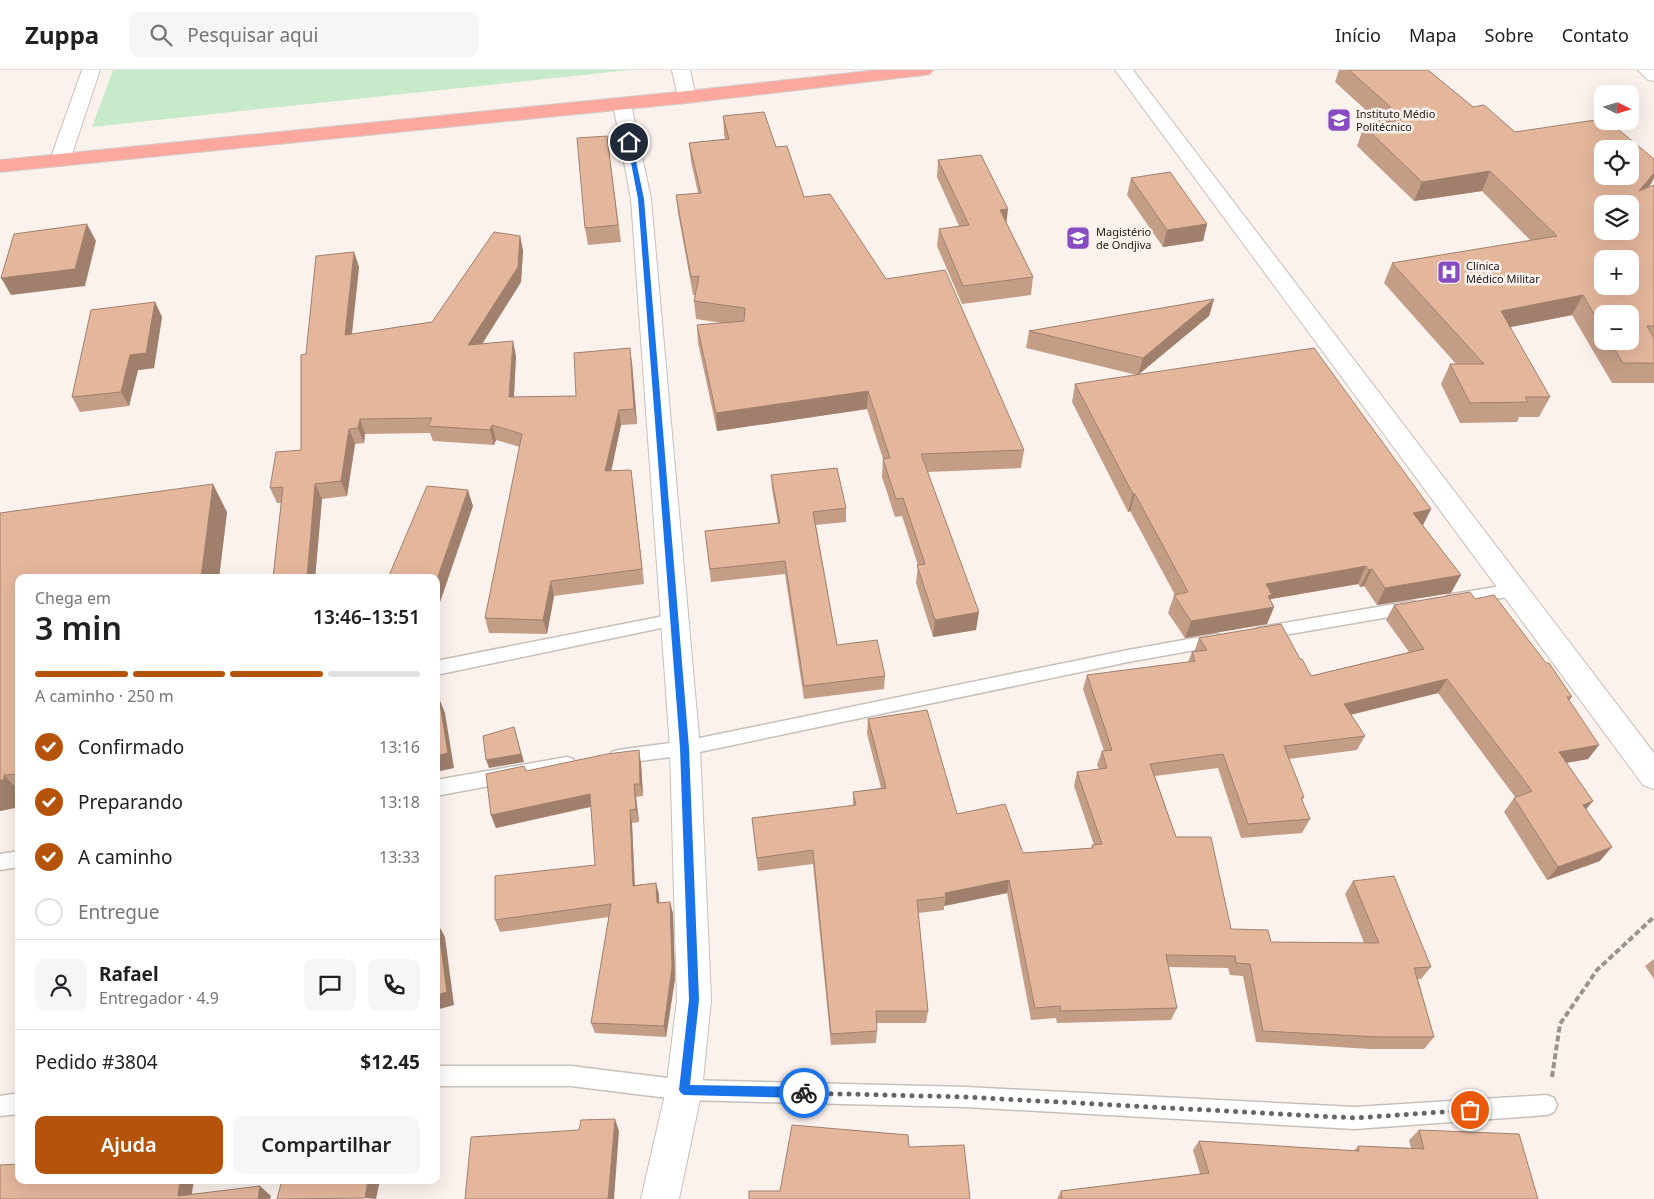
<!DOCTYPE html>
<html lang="pt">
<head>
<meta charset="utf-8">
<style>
  :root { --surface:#fff; --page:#f6f6f6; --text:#202124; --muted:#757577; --line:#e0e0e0; --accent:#b45309 }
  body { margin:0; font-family:"Noto Sans",sans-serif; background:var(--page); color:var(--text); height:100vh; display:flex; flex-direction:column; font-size:19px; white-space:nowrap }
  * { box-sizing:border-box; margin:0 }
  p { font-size:16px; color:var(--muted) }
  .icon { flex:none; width:28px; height:28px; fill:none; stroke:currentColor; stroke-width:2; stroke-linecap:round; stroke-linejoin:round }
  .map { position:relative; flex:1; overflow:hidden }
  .details { position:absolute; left:15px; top:504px; width:425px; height:610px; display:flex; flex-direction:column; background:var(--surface); border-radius:10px; box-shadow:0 5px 20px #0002 }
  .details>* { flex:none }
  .needle { width:32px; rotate:95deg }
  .tools { position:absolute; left:1594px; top:15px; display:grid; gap:10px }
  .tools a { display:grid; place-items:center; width:45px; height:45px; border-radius:10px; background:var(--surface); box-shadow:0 5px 20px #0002; font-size:25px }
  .pin { position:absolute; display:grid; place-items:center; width:42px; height:42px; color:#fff; margin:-21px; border:2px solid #fff; border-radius:50%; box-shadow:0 1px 5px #0007 }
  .courier { position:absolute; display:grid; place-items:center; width:50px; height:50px; margin:-25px; border:4px solid #1a73e8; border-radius:50%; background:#fff; color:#222; box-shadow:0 1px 6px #0007 }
  .headline em { font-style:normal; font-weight:600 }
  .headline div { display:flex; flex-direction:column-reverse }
  .headline { display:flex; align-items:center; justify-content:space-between; height:85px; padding:0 20px }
  h1 { font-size:32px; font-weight:600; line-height:38px }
  .bar { display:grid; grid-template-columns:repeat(4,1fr); gap:8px 5px; align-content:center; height:60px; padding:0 20px }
  .bar i { height:6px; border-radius:4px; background:var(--line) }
  .bar .on { background:var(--accent) }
  .bar p { grid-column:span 4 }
  .line { display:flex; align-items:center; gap:12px; padding:0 20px; border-top:1px solid var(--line) }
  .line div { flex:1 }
  .round { display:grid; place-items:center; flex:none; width:52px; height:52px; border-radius:10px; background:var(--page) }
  ol { padding:0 20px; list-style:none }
  li { display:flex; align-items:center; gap:15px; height:55px }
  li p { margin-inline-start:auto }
  li .icon { padding:5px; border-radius:50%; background:var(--accent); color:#fff; stroke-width:4 }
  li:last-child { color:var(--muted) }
  li i { width:28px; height:28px; border:2px solid var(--line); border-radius:50% }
  .button { display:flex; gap:10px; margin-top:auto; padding:10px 20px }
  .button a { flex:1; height:58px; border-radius:10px; background:var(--accent); color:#fff; font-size:20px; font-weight:600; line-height:58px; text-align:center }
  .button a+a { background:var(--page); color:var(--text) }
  header { display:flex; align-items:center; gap:30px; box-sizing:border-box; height:70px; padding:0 25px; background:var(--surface); border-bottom:1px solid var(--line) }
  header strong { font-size:24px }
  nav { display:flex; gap:28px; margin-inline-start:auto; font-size:18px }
  .search { width:350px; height:45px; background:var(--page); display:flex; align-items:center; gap:12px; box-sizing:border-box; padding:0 18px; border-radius:10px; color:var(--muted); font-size:19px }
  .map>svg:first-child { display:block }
  .green { fill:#c6eaca }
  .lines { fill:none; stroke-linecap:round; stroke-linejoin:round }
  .lane-casing { stroke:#c7bfba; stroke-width:3 }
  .street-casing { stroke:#c7bfba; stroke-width:2 }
  .primary-casing { stroke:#d1d1d0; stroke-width:2 }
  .path { stroke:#99928f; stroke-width:4; stroke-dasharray:6 3; stroke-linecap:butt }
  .lane { fill:#fff; fill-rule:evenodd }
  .street { fill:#fff; fill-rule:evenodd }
  .primary { fill:#fda89e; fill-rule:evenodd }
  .wall { fill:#c49d86; fill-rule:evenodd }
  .shaded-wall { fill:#a0806d }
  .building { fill:#e4b79c; stroke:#a0806d; fill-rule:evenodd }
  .route { fill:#1a73e8 }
  .done { stroke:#696461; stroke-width:5; stroke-dasharray:0 9 }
  .labels { text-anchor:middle; stroke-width:5; stroke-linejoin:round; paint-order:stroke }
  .far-poi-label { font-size:11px; fill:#1a1715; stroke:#fbf2ed; text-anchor:start }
</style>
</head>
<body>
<header>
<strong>Zuppa</strong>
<div class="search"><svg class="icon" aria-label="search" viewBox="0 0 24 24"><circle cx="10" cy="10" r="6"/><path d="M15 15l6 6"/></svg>Pesquisar aqui</div>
<nav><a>Início</a><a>Mapa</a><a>Sobre</a><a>Contato</a></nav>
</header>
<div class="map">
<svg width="1654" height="1129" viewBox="0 0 1654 1129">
  <rect width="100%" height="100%" fill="#fbf2ed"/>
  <path class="green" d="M113 0H630L92 57Z"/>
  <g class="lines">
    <g class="lane-casing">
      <g id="lane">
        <path d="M1513 514 1519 516 1521 520 1519 524 1513 526 1453 536 1447 534 1445 530 1447 526 1453 524Z"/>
        <path d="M1412 531 1418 533 1420 537 1418 541 1412 543 1261 569 1255 567 1253 563 1255 559 1261 557Z"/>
        <path d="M674 544 680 546 682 550 680 554 436 605V591Z"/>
        <path d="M1217 564 1223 566 1225 570 1223 574 1217 576 1128 592 685 685 618 694 612 692 609 687 612 682 618 680 685 671 1128 580Z"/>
        <path d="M567 687 573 689 576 694 573 699 567 701 436 726V710Z"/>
        <path d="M19 781V797L0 800V784Z"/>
        <path d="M436 996H571L684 1010 966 1017 1355 1037 1547 1025 1554 1028 1557 1035 1554 1042 1547 1045 1355 1059 966 1037 684 1030 571 1016H436Z"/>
        <path d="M19 1023V1044L0 1046V1026Z"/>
      </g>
    </g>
    <g class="street-casing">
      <g id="street">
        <path d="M82 0H100L70 90 67 94 60 96 53 94 50 90Z"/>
        <path d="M672 0H690L696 27 694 31 687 33 680 31 678 27Z"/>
        <path d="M1115 0H1133L1654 683V719L1643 715Z"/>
        <path d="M1638 0H1654V11L1648 10Z"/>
        <path d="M622 28 629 30 631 34 651 129 700 678 711 930 702 1020 679 1129H641L666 1020 677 930 670 678 631 129 613 34 615 30Z"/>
      </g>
    </g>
    <g class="primary-casing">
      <path id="primary" d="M877 0H933L930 4 924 5 687 33 0 102V90L687 21Z"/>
    </g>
    <path class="path" d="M1552 1007 1560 954 1597 900 1654 847"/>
    <use href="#lane" class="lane"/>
    <use href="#street" class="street"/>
    <use href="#primary" class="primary"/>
  </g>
  <g class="wall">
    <path d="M1339 0H1428L1473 37 1515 62 1654 89V108L1648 117 1654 115V313H1612L1572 245 1510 257 1550 327 1539 347H1519L1517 352 1460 353 1441 314 1450 294H1456L1384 213 1392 193 1531 171 1482 121 1414 131 1357 76 1364 56 1380 53 1335 12ZM1602 244 1630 271H1602Z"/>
    <path d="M723 46 776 77 804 127 886 209 1024 380 1021 398 928 402 976 560 933 567 916 513 918 495 902 446 895 447 882 407 883 389 867 339 717 361 698 273 697 255 722 253 696 249 694 231 695 225H693L678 143 676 125 698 123 691 91 689 73 725 69 724 64Z"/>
    <path d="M607 66 621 172 588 175 585 158Z"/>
    <path d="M938 90 1006 153 1033 207 1031 225 962 234 937 176 939 159 959 156 937 107Z"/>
    <path d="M1131 108 1207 154 1203 171 1163 177 1127 125Z"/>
    <path d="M520 166 523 181 521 212 482 274 516 286 514 327 576 326 632 293 637 354 621 355 611 401 631 400 633 415 644 514 554 526 547 564 489 563 485 548 520 377 496 370 494 375 433 371 430 363 365 364 364 373 355 374 347 426 322 429 315 508H273L281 433H277L270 418 301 380 306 284 354 182 359 197 352 264 432 252Z"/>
    <path d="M1214 229 1209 246 1139 304 1431 439 1423 455 1451 523 1377 535 1364 516 1360 517 1358 514 1271 529 1270 530 1274 537 1267 554 1185 568 1168 543 1174 525H1175L1130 441 1128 442 1072 332 1075 314 1137 305 1026 278 1029 261Z"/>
    <path d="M155 232 162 247 154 298 138 300 129 336 80 342 72 327Z"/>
    <path d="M771 405 846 438V452L816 455 837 575 885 606 884 619 804 629 785 504 711 512 705 461 778 453 772 419Z"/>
    <path d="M227 442 219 508H19V737L0 741V443Z"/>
    <path d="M1475 529 1572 627 1569 631 1599 675 1588 689 1566 693 1593 731 1586 739 1600 791 1547 810 1504 742 1514 728 1515 727 1438 623 1351 645 1365 666 1357 680 1289 689 1304 727 1302 730 1310 749 1302 763 1241 768 1218 698 1155 706 1176 767 1231 859 1271 872 1364 873 1345 824 1353 811 1431 897 1421 909H1418L1434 967 1424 979H1370L1256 972 1243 906 1230 905 1228 898 1168 897 1177 938 1171 950 1057 953 1056 948 1031 950 1007 823 944 836V840L918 843 928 941 926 953H876L877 961 876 973 831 975 813 794 758 801 752 748 853 736V722L881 718 867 664 868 649 957 744 1023 783 1091 779 1092 775H1094L1074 716 1077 702 1099 699 1097 695 1102 681H1104L1083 619 1087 605 1188 592 1192 582H1194L1199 568 1300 589 1311 606 1409 582 1386 550 1394 535Z"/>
    <path d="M641 693 643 726 636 727 639 752 632 753 635 815 656 813 659 825V833L670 832 673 844 675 909 666 967 595 963 591 953 609 847 500 862 495 850 595 795 591 737 496 758 491 745 526 701Z"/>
    <path d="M1654 889V909L1645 896Z"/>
    <path d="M1419 1060 1538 1129H1057L1061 1121 1200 1104 1193 1080 1199 1071 1354 1081 1358 1076 1411 1078 1409 1070Z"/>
  </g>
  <g class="shaded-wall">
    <path d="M1490 101 1482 121 1414 131 1422 112Z"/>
    <path d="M1654 103V108L1651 114 1630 138 1639 121Z"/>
    <path d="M1008 139 1006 156 1000 140Z"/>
    <path d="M87 154 96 171 85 216 11 225 1 208Z"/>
    <path d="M1207 154 1203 171 1163 177 1167 160Z"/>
    <path d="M520 166 523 181 521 212 472 290 468 275Z"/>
    <path d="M354 182 359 197 350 280 345 265Z"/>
    <path d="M1583 225 1572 245 1491 261 1501 241Z"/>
    <path d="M1214 229 1209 246 1138 305 1143 288Z"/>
    <path d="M155 232 162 247 154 298 138 300 129 336 121 322 130 285Z"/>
    <path d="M513 271 516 286 513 342 509 327Z"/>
    <path d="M630 278 632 293 637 354 634 339Z"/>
    <path d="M868 321 867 339 717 361 716 343Z"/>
    <path d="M619 340 621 355 608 416 605 401Z"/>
    <path d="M360 349 365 364 364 373 358 358Z"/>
    <path d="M492 355 496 370 494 375 490 360Z"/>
    <path d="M349 359 355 374 347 426 341 411Z"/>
    <path d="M631 400 633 415 644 514 642 499Z"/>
    <path d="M213 414 227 442 219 508H201Z"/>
    <path d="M315 414 322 429 315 508H307Z"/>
    <path d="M468 420 473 436 436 544V512Z"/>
    <path d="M1133 424H1135L1130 441 1128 442Z"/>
    <path d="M1431 439 1422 457 1413 443Z"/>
    <path d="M1366 496 1358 514 1271 529 1267 538 1274 537 1267 554 1185 568 1191 551 1266 514Z"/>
    <path d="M1372 499 1364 516 1360 517 1369 500Z"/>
    <path d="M1461 505 1451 523 1377 535 1385 518Z"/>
    <path d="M551 511 554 526 547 564 543 550Z"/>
    <path d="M979 542 976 560 933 567 935 550Z"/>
    <path d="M1447 609 1438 623 1336 648 1344 634Z"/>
    <path d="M439 628 445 643 454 698 436 702Z"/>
    <path d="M514 657 524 692 489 698 486 690Z"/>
    <path d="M1599 675 1588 689 1548 696 1559 682Z"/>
    <path d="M639 680 641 693 643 726 640 714Z"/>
    <path d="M4 705 19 721V737L0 741V710Z"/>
    <path d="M634 714 636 727 639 752 636 739Z"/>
    <path d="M590 724 593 736 496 758 491 745Z"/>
    <path d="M1593 731 1581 745 1583 735Z"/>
    <path d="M630 740 632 753 635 828 633 816Z"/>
    <path d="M1612 777 1600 791 1547 810 1558 797Z"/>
    <path d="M1009 810 1007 823 944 836 946 827 945 823Z"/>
    <path d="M656 813 659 825 660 845 657 833Z"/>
    <path d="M670 832 673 844 675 909 666 967 664 956Z"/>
    <path d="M438 854 445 867 454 935 436 940Z"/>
    <path d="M615 1049 619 1061 614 1129H608Z"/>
    <path d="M180 1110H194L191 1129 178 1126Z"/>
    <path d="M368 1110H380L376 1129 365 1128Z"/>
    <path d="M260 1116 271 1126 270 1129H258Z"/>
  </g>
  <g class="building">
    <path d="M1349 0H1428L1473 37 1484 35 1515 62 1602 49V51H1608L1654 89V103L1639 121 1654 115V256H1647L1654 268V293H1623L1610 271H1630V244H1602V258L1583 225 1501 241 1550 327H1525L1528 332 1470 333 1450 294H1484L1392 193 1557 166 1490 101 1422 112 1364 56 1404 49ZM1602 79H1630V106H1602ZM1602 134H1630V161H1602ZM1602 189H1630V216H1602Z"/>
    <path d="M764 42 776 77 787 76 804 127 830 124 886 209 945 200 1024 380 921 384 979 542 935 550 917 495 925 494 903 428 896 429 883 389 890 388 868 321 716 343 697 255 744 251 745 238 694 231 699 206 691 207 676 125 701 123 689 73 729 69 723 46Z"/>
    <path d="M607 66 618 155 585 158 577 68Z"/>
    <path d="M981 85 1008 139 1000 140 1033 207 963 216 939 159 969 155 938 90Z"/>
    <path d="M1170 102 1207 154 1167 160 1131 108Z"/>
    <path d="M87 154 75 199 1 208 14 164Z"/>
    <path d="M494 162 520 166 518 197 468 275 513 271 509 327 576 326 574 283 630 278 634 339 619 340 605 401 631 400 642 499 551 511 543 550 485 548 522 364 492 355 490 360 428 356 432 348 360 349 358 358 349 359 341 411 315 414 307 508H273L283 417 270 418 276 382 301 380V285L306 284 316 186 354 182 345 265 432 252Z"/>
    <path d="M1214 229 1143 288 1029 261Z"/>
    <path d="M155 232 146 283 130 285 121 322 72 327 91 240Z"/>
    <path d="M1314 278 1431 439 1413 443 1461 505 1385 518 1372 499 1369 500 1366 496 1266 514 1272 525 1268 526 1274 537 1191 551 1174 525 1188 522 1135 424H1133L1075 314Z"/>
    <path d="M837 398 846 438 813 442 837 575 877 570 885 606 804 616 785 491 710 499 705 461 780 453 771 405Z"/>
    <path d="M213 414 201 508H19V704L4 705V710H0V443Z"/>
    <path d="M427 416 468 420 436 512V508H388Z"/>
    <path d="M1470 522 1475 529 1494 525 1546 593H1549L1572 627H1567L1599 675 1559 682 1593 731 1583 735 1612 777 1558 797 1514 728 1532 721 1447 609 1344 634 1365 666 1284 676 1304 727 1301 728 1310 749 1248 754 1223 684 1150 694 1176 767H1211L1231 859 1268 860 1271 872 1379 873 1353 811 1394 806 1431 897 1414 898 1434 967H1379L1263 961 1250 894 1236 893 1235 886 1166 885 1177 938 1061 941 1060 936 1035 938 1009 810 945 823 946 827 917 830 928 941H876L877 961 831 964 813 780 757 788 752 748 856 735 853 722 886 718 868 649 927 640 957 744 1005 734 1023 783 1093 778 1092 775 1102 774 1077 702 1107 698 1102 681 1112 680 1087 605 1195 591 1192 582 1207 580 1199 568 1281 554 1300 589H1302L1311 606 1424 579 1394 535Z"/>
    <path d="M436 628H439L448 683 436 686Z"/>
    <path d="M514 657 521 684 486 690 483 666Z"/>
    <path d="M639 680 640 714H634L636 739 630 740 633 816 656 813 657 833 670 832 672 897 664 956 591 953 611 834 495 850V806L595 795 590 724 491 745 486 704 524 696 526 701 607 684Z"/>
    <path d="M436 854H438L447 922 436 925Z"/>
    <path d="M615 1049 608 1129H465L471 1067 579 1060 581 1050Z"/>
    <path d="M792 1055 908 1065 909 1077 964 1075 970 1129H749V1121H780Z"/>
    <path d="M1419 1060 1519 1064 1538 1129H1062L1061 1121 1209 1103 1199 1071 1359 1081 1358 1076 1424 1079Z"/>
    <path d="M19 1094V1110H180L178 1126 260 1116 258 1129H0V1095Z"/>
    <path d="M282 1110H368L365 1128 277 1129Z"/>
  </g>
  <path class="route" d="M629 70 632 72 644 129 689 678 699 930 690 1015 804 1017 807 1019 809 1023 807 1026 804 1028 684 1025 681 1023 679 1020 689 930 680 678 638 129 627 72Z"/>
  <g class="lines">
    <path class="done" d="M804 1023 966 1027 1355 1048 1470 1040"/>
  </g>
  <defs>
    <g id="school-square" transform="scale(1.25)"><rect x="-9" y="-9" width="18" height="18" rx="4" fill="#884cc2" stroke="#fbf2ed"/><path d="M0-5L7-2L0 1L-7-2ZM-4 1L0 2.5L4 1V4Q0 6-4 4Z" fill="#fff"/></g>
    <g id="university-square" transform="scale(1.25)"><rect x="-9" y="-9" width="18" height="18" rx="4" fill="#884cc2" stroke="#fbf2ed"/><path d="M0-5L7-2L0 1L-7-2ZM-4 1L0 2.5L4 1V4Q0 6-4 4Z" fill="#fff"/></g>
    <g id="hospital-square" transform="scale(1.25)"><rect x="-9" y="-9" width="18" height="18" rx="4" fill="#884cc2" stroke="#fbf2ed"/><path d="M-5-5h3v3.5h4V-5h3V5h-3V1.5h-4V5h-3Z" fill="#fff"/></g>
  </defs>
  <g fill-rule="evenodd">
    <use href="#school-square" x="1339" y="50"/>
    <use href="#university-square" x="1078" y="168"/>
    <use href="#hospital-square" x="1449" y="202"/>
  </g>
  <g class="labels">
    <g class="far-poi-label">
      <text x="1356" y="48">Instituto Médio<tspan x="1356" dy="13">Politécnico</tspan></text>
      <text x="1096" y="166">Magistério<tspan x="1096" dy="13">de Ondjiva</tspan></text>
      <text x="1466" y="200">Clínica<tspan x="1466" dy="13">Médico Militar</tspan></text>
    </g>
  </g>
</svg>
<div class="tools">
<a><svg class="needle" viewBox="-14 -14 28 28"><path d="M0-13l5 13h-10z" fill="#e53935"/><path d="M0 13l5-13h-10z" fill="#757577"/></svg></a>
<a><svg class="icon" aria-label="locate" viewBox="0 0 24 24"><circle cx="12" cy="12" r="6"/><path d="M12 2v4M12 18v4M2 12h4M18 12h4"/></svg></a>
<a><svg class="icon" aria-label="layers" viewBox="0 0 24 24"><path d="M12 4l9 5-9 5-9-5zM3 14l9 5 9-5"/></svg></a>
<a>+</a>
<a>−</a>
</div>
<div class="pin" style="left:1470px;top:1040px;background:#ea580c"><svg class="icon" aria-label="bag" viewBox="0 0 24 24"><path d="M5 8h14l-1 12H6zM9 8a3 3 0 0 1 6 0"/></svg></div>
<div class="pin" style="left:629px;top:72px;background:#1f2937"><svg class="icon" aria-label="home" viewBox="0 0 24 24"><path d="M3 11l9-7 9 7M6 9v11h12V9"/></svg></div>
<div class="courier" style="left:804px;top:1023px"><svg class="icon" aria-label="bike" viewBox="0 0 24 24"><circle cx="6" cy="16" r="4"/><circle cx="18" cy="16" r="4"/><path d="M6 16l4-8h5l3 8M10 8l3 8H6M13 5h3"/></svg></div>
<section class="details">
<div class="headline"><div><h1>3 min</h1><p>Chega em</p></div><em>13:46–13:51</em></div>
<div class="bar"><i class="on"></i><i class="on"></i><i class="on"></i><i></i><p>A caminho · 250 m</p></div>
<ol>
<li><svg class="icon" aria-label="check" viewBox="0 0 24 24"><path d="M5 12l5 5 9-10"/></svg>Confirmado<p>13:16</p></li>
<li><svg class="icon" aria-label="check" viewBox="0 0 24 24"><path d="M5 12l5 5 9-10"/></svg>Preparando<p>13:18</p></li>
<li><svg class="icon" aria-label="check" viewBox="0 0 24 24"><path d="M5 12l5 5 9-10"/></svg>A caminho<p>13:33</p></li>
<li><i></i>Entregue</li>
</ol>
<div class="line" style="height:90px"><a class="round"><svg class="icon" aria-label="person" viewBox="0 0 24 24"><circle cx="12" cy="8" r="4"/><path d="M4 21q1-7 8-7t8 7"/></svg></a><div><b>Rafael</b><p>Entregador · 4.9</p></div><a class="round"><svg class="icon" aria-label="chat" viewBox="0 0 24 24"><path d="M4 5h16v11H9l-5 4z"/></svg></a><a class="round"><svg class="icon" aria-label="phone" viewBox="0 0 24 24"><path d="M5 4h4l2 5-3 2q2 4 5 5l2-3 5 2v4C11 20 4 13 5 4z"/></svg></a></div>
<div class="line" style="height:65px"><div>Pedido #3804</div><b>$12.45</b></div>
<div class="button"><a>Ajuda</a><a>Compartilhar</a></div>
</section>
</div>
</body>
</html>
